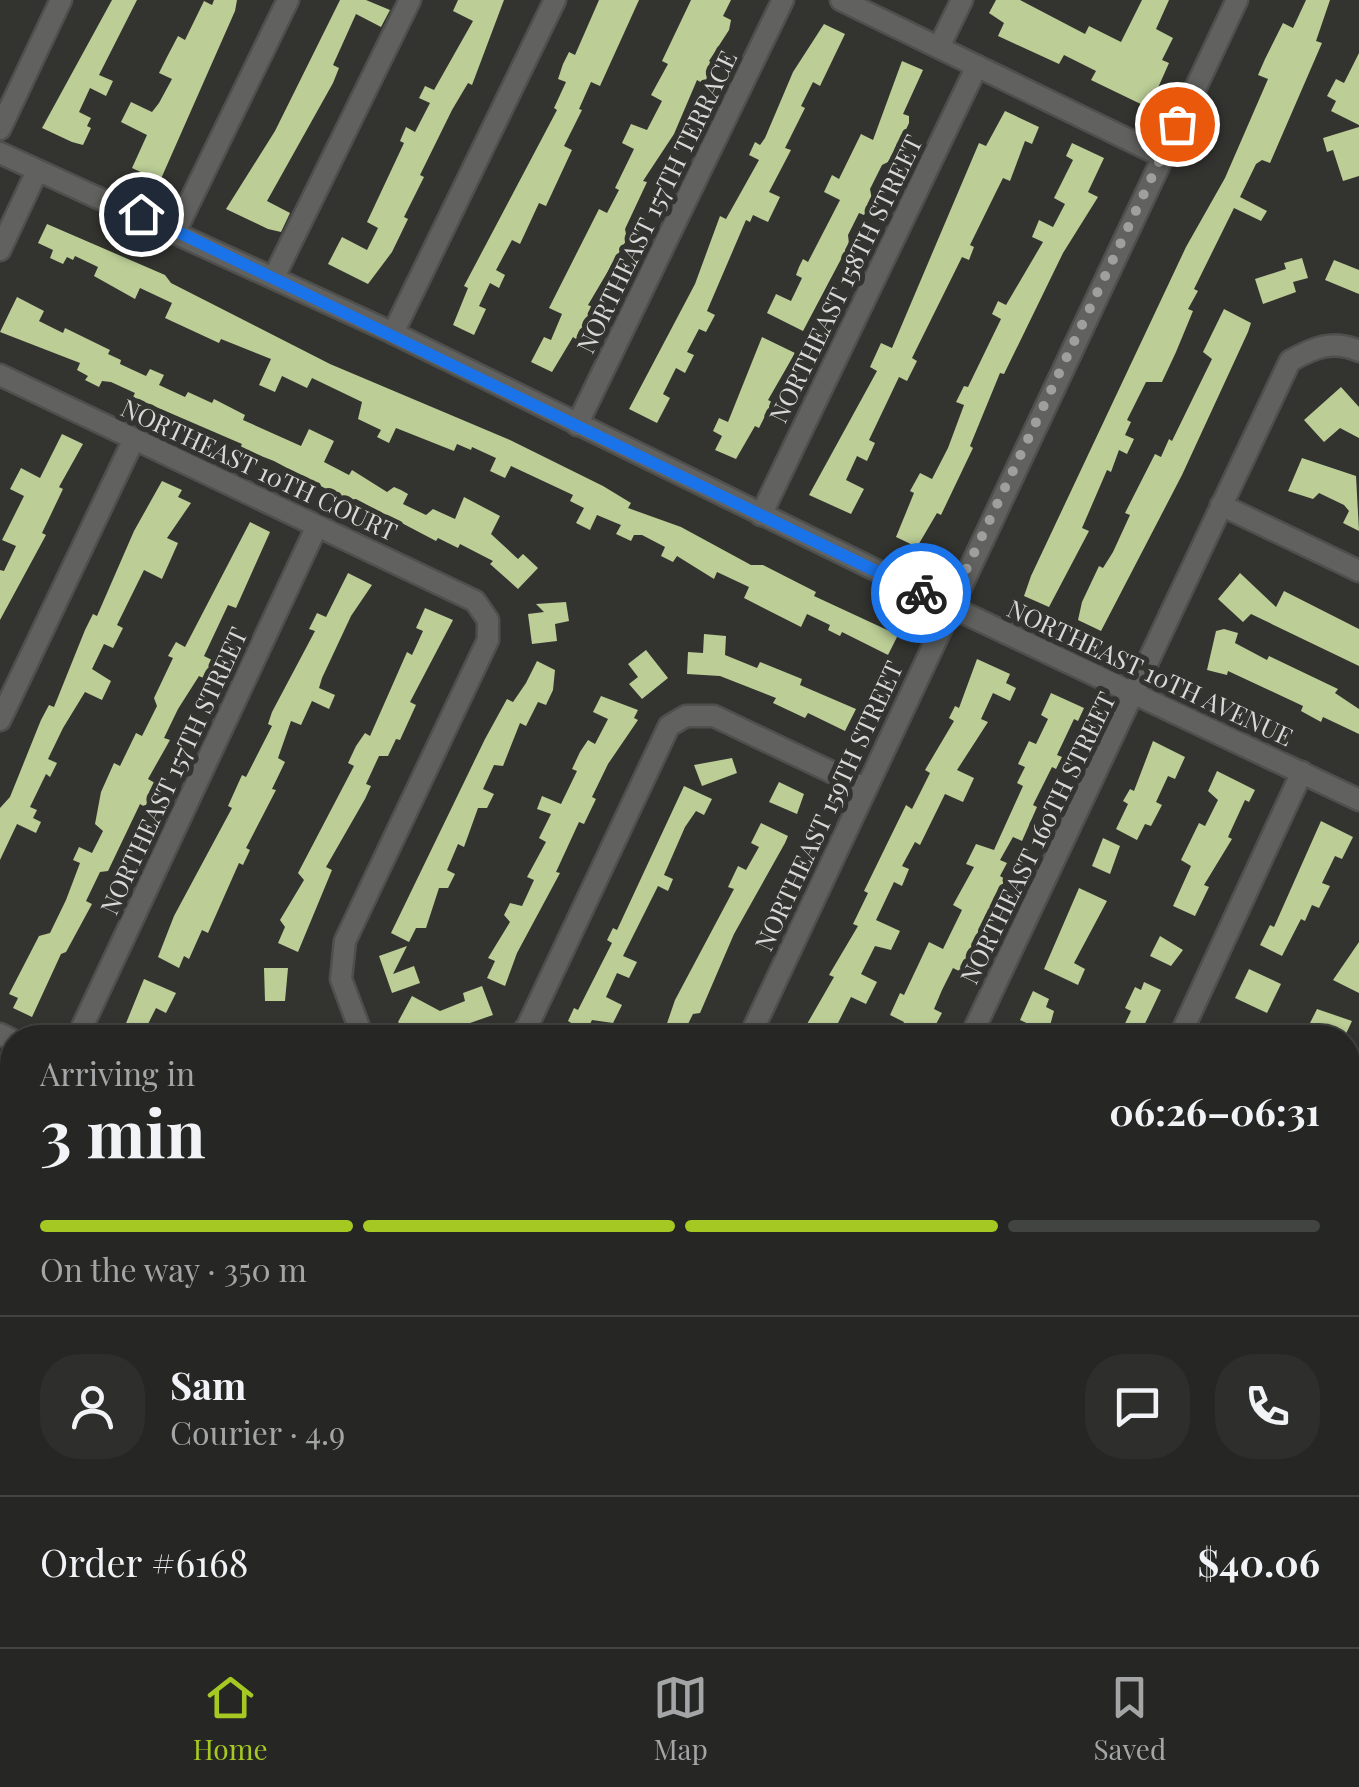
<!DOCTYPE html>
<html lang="en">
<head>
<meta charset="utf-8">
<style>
  :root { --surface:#262724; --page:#2e2f2c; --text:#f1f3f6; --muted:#a4a5a6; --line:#424441; --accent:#a5c823 }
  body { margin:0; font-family:"Playfair Display",serif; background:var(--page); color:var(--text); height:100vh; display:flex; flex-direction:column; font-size:38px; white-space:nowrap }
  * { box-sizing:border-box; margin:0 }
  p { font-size:32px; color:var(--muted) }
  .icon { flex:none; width:55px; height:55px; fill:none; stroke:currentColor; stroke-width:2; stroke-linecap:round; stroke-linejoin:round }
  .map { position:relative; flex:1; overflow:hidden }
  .drawer { position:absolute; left:0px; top:1025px; width:1360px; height:622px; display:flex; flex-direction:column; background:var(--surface); border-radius:40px 40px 0 0; box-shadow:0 2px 8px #0004,0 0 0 2px var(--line) }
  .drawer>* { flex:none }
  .pin { position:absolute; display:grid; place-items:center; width:85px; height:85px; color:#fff; margin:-42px; border:5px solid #fff; border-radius:50%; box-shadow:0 2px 10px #0007 }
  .courier { position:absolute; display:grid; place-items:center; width:100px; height:100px; margin:-50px; border:8px solid #1a73e8; border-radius:50%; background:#fff; color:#222; box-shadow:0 2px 12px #0007 }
  .head em { font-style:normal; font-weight:700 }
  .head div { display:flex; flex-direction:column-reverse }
  .head { display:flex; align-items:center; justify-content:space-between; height:170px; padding:0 40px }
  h1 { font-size:65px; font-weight:700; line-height:75px }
  .bar { display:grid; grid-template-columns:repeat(4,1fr); gap:15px 10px; align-content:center; height:120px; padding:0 40px }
  .bar i { height:12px; border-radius:8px; background:var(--line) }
  .bar .on { background:var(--accent) }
  .bar p { grid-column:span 4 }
  .line { display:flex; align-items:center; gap:25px; padding:0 40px; border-top:2px solid var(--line) }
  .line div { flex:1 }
  .round { display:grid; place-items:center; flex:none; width:105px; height:105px; border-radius:40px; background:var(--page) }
  .tab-bar { display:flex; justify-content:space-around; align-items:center; height:140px; border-top:2px solid var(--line); background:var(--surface); font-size:28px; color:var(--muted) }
  .tab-bar a { display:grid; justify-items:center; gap:5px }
  .tab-bar .on { color:var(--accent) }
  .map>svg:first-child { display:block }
  .building { fill:#bccd96 }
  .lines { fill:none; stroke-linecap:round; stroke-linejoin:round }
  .minor-casing { stroke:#4f504d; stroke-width:25 }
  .minor { stroke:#61625f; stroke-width:20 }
  .done { stroke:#9f9f9d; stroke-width:10; stroke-dasharray:0 18 }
  .route { stroke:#1a73e8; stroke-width:12 }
  .labels { text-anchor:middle; stroke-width:10; stroke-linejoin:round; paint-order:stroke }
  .street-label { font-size:25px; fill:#d9d9d7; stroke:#333430 }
</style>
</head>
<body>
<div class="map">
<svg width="1359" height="1647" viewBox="0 0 1359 1647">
  <rect width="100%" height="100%" fill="#333430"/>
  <g class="building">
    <path d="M112 0H137L99 75 113 81 106 96 90 88 79 112 91 118 87 126 91 128 83 145 72 142 42 128Z"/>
    <path d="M214 0H237L235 11 160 181 132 168 147 135 121 122 131 102 152 112 159 103 172 79 159 73 167 57 178 36 185 40 204 1 212 5Z"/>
    <path d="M340 0H366L390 10 381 27 356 14 333 65 339 68 333 83 267 201 290 213 281 232 268 229 226 209 275 131Z"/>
    <path d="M458 0H504L472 85 468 83 452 110 420 175 424 177 404 217 408 219 392 252 368 284 328 264 342 237 367 250 378 228 367 222 404 143 400 141 406 127 415 132 430 103 419 98 425 86 434 90 473 21 453 11Z"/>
    <path d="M599 0H639L600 86 591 82 579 109 582 110 564 146 572 150 546 206 539 203 520 244 512 240 496 270 505 275 499 288 490 283 479 306 486 309 474 335 453 325 468 288 464 286 557 110 554 108 566 82 558 79 563 64 569 52 575 55Z"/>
    <path d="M691 0H731L723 16 731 20 729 30 709 61 713 64 704 84 697 80 674 134 643 181 647 182 625 229 627 239 588 305 595 308 586 324 576 339 573 337 552 372 531 362 544 337 551 340 562 314 549 308 599 209 607 213 619 190 615 188 634 149 622 143 631 124 647 130 662 101 651 95 668 64 662 61Z"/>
    <path d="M996 0H1020L1085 34 1089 26 1121 42 1142 0H1169L1156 29 1173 38 1162 60 1169 63 1149 108 1091 80 1096 71 1064 55 1059 64 998 36 1004 23 989 13Z"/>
    <path d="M1306 0H1330L1316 41 1322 43 1270 163 1262 160 1256 164 1240 197 1267 211 1261 221 1234 208 1194 289 1198 291 1188 309 1193 311 1176 352 1162 382H1146L1127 420 1131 422 1125 435 1134 439 1127 454 1119 450 1111 472 1107 470 1082 528 1089 531 1049 607 1024 596 1031 576 1186 247 1225 178 1268 79 1258 75 1265 59 1283 23 1293 28Z"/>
    <path d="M824 24 845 34 820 86 813 82 801 106 805 108 785 148 791 150 769 192 780 197 768 222 753 215 750 222 746 220 707 311 715 315 706 332 699 329 687 352 694 355 685 373 676 368 663 394 670 398 657 423 629 409 695 284 720 216 726 219 759 160 749 155 755 142 760 145 765 138 793 72Z"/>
    <path d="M1359 53V125L1331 111 1336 101 1327 96 1336 79 1344 83Z"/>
    <path d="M902 61 923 70 903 114 909 116V123L892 160 882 165 870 189 872 200 864 215 859 213 848 235 849 244 803 331 767 313 776 294 791 301 802 278 796 275 799 267 803 259 808 262 840 200 824 192 832 175 839 179 861 134 873 140Z"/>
    <path d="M1005 111 1039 127 1032 144 1025 141 1010 181 1003 178 997 190 970 245 974 247 969 260 962 257 912 358 917 361 907 381 899 377 869 440 875 443 867 461 857 456 846 480 864 489 851 514 809 495 877 371 870 367 881 343 892 348 979 143 986 146Z"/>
    <path d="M1359 127V176L1343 181 1333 150 1327 152 1323 138Z"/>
    <path d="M1072 143 1104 158 1088 192 1098 197 1063 253 1004 374 1000 373 970 446 973 448 941 515 937 513 917 547 896 537 914 493 910 491 920 473 932 479 948 448 964 405 956 402 964 386 968 387 1001 319 992 314 998 301 1006 305 1043 242 1032 237 1039 220 1053 227 1065 204 1054 198 1073 160 1066 156Z"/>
    <path d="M47 224 165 275 171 283 330 364 510 440 603 486 631 503 628 508 681 527 751 565H763L816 592 814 596 898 635 888 655 842 632 840 636 828 630 830 625 807 614 801 627 744 598 749 587 717 572 714 579 677 556 673 562 661 556 665 547 642 535H634L631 541 616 534 621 525 597 515 590 530 576 523 584 508 570 501 573 495 511 466 505 478 490 471 496 458 472 447 471 450 457 444 454 451 396 428 389 443 377 437 381 430 358 419 362 402 312 378 307 388 282 376 275 392 259 385 271 359 221 339 219 343 165 318 172 303 140 288 135 299 94 276 98 267 75 256 73 260 67 257 63 264 50 258 53 250 38 243Z"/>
    <path d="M1302 258 1308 278 1293 282 1296 292 1263 304 1255 279 1286 269 1284 263Z"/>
    <path d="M1334 260 1359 270V294L1325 280Z"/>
    <path d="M17 297 44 311 39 321 63 333 65 328 110 350 108 354 121 360 120 364 146 376 150 369 164 375 159 385 185 397 188 392 212 403 214 399 245 415 243 420 301 446 309 429 334 441 324 462 349 475 352 470 387 492 394 487 401 490 408 494 403 504 426 515 433 509 455 519 464 497 500 516 491 534 518 559 523 554 538 568 518 589 490 564 493 561 460 544 458 548 438 538 436 541 356 499 347 500 274 461 240 448 242 444 133 397 135 393 111 382 102 381 99 387 85 380 88 376 77 370 80 363 0 332Z"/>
    <path d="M1224 309 1251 323 1248 332 1182 475 1101 631 1078 620 1082 602 1099 566 1103 568 1113 552 1130 515 1125 513 1155 454 1161 457 1169 439 1172 441 1212 359 1203 352Z"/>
    <path d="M762 337 795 353 768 400 772 402 759 428 755 426 736 459 715 450 722 436 713 431 719 418 728 422Z"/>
    <path d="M1341 387 1359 407V438L1340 428 1324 442 1304 420Z"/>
    <path d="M62 434 83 444 59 487 63 489 42 533 46 535 0 620V570L4 571 16 546 2 540 24 496 10 489 21 468 40 478Z"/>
    <path d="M1302 458 1356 476 1359 531 1343 523 1349 511 1344 505 1319 493 1313 499 1288 491Z"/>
    <path d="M162 481 182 490 178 497 191 503 167 538 178 543 162 579 144 570 117 625 123 628 113 648 104 644 92 669 111 681 102 700 85 692 63 728 48 759 57 763 50 777 46 774 30 807 37 810 33 818 41 822 36 833 17 824 0 860V808L10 797 41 720 49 705 54 707 85 630 93 614 97 616 134 531Z"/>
    <path d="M250 522 270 532 236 608 228 605 204 656 214 661 211 668 230 678 226 689 199 676 178 709 164 738 170 740 148 779 155 783 152 791 145 807 140 804 108 871 100 872 86 901 92 904 66 952 61 954 32 1017 13 1008 18 998 9 994 39 936 50 933 66 900 80 863 73 860 79 847 92 853 103 831 95 824 101 792 114 763 120 766 136 733 142 736 157 706 154 698 173 658 168 656 176 642 185 647Z"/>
    <path d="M348 573 372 585 351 616 322 678 319 688 335 695 329 709 312 701 301 725 291 721 278 758 285 762 272 789 276 790 246 848 250 850 243 865 239 863 208 933 202 930 189 959 184 956 179 968 158 957 174 916 232 808 228 806 242 775 246 777 272 726 268 724 272 712 315 631 309 629 317 613 326 617Z"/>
    <path d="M1240 573 1276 607 1284 591 1359 629V666L1251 614 1243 622 1218 599Z"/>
    <path d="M566 602 569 621 555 624 557 641 532 644 528 614 544 612 536 604Z"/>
    <path d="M425 608 453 620 410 702 416 705 400 740 396 739 388 756H379L366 784 371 786 365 799 326 867 332 870 298 952 278 943 285 927 280 920 304 880 298 873 354 766 348 763 356 746 365 733 370 736 407 652 412 655 423 631 416 628Z"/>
    <path d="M1224 629 1238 633 1235 643 1267 660 1269 656 1338 689 1335 693 1359 709V734L1323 717 1321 722 1301 711 1303 706 1228 671 1227 675 1207 670 1216 631Z"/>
    <path d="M704 634 726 636 725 655 757 668 760 662 802 679 800 685 856 709 845 731 808 713 805 718 773 703 776 698 720 676 687 674 688 652 703 653Z"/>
    <path d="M646 650 668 678 642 699 629 684 638 677 628 664Z"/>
    <path d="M977 659 1010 674 1006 683 1016 688 1010 701 993 693 981 719 988 722 957 770 974 778 963 802 945 794 920 845 915 842 902 866 909 869 902 886 894 882 876 920 900 931 891 950 875 946 861 974 877 982 866 1004 851 997 838 1023 845 1027 840 1038H806L812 1026 807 1024 834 977 829 975 858 926 853 924 868 893 864 891 906 805 912 809 930 773 925 770 954 721 949 718 955 706 959 708Z"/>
    <path d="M537 661 555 670 553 690 546 705 538 702 526 726 520 723 503 766 494 765 483 789 494 794 487 808H478L464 847 458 844 447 870 455 874 448 888H439L426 928H416L409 942 391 933 485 739 507 699 513 702 526 683Z"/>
    <path d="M1051 693 1084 708 1078 721 1074 719 1057 755 1062 757 1056 769 1052 767 1033 805 1037 807 1022 841 1013 837 1000 860 1007 863 1000 876 1005 879 961 972 953 968 942 990 934 1009 942 1013 935 1026 931 1024 924 1038H897L904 1022 890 1015 900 993 904 995 929 942 943 949 962 910 953 905 974 867 966 864 976 844 994 850 1023 786 1017 783 1025 767 1018 764 1029 741 1036 744 1048 719 1041 715Z"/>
    <path d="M601 696 638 710 634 718 638 720 608 764 592 797 596 799 584 824 579 822 556 872 560 873 517 953 505 986 487 978 495 961 488 958 510 922 504 915 510 903 522 906 534 880 527 877 546 842 539 838 551 814 537 809 542 796 561 804 577 771 572 769 580 752 588 740 595 744 608 719 593 712Z"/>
    <path d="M1153 741 1185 757 1175 779 1168 776 1156 802 1162 805 1151 826 1145 824 1137 840 1116 829 1128 804 1123 801 1130 789 1134 791Z"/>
    <path d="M732 758 737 773 702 786 694 765Z"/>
    <path d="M1217 771 1255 790 1249 802 1245 800 1228 837 1232 839 1204 885 1209 887 1195 916 1173 906 1191 866 1181 860 1199 823 1205 826 1218 800 1208 791Z"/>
    <path d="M779 782 804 794 797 814 769 802Z"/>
    <path d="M684 786 712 799 704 815 696 811 685 827 664 875 673 879 668 891 658 886 623 956 637 962 629 978 617 973 606 997 622 1005 613 1023 592 1020 583 1038H566L573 1024 568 1021 574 1008 578 1010 612 943 607 940 613 928 617 930Z"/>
    <path d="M1321 821 1353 837 1342 859 1335 856 1322 883 1330 886 1319 908 1312 905 1305 921 1301 919 1282 956 1260 945 1270 925 1274 927Z"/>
    <path d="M761 823 788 836 785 843 734 934 700 1013 693 1014 681 1038H662L675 1000 734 889 728 887 738 866 746 870 759 847 751 843Z"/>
    <path d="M1103 838 1120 846 1110 874 1092 866Z"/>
    <path d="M1079 888 1107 901 1074 963 1085 969 1078 985 1044 969Z"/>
    <path d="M1160 936 1183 950 1171 966 1150 956Z"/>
    <path d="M1359 942V993L1333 980Z"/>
    <path d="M407 946 393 974 414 966 420 983 392 993 379 956Z"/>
    <path d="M264 968H288L285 1001H265Z"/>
    <path d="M1249 969 1281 984 1267 1013 1235 998Z"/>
    <path d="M144 979 176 993 166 1013 156 1008 141 1038H120Z"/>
    <path d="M1144 982 1161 990 1152 1009 1138 1038H1118L1131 1011 1125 1008 1135 987 1141 990Z"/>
    <path d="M482 986 493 1015 447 1031 442 1038H415L398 1022 412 996 440 1011 465 1001 463 993Z"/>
    <path d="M1033 991 1049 999 1046 1007 1054 1011 1048 1033 1020 1020Z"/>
    <path d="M1317 1009 1352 1021 1344 1038H1318L1321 1031 1309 1025Z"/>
    <path d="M0 1080 12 1086V1121L0 1115Z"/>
    <path d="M12 1551V1606L0 1600V1576Z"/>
  </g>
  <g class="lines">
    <g class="minor-casing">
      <g id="minor">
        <path d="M841 0 1162 156"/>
        <path d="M939 47 962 0"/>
        <path d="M0 129 61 0"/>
        <path d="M0 153 393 333 949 606 1359 800"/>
        <path d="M176 230 288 0"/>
        <path d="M0 250 37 171"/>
        <path d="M274 277 410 0"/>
        <path d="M393 333 555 0"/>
        <path d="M0 375 475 601 488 620V640L345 941 341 979 363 1038"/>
        <path d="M577 425 783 0"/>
        <path d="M1221 505 1359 571"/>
        <path d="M761 515 977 66"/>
        <path d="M0 720 134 439"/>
        <path d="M0 1034 12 1040"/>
        <path d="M77 1038 317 526"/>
        <path d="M518 1038 528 1025 669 726 686 716H714L865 788"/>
        <path d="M749 1038 1237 0"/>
        <path d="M970 1038 1290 361C1313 348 1333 339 1359 351"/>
        <path d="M1179 1038 1302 772"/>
        <path d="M1348 1118 1359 1094"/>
        <path d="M0 1258 12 1264"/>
        <path d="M1348 1345 1359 1351"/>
        <path d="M0 1444 12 1417"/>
        <path d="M1348 1474 1359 1479"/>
        <path d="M1348 1560 1359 1534"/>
        <path d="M1348 1584 1359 1589"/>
        <path d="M1348 1629 1359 1606"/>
        <path d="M800 1635 826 1647"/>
        <path d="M0 1636 22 1647"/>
        <path d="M47 1647 53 1635"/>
        <path d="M185 1647 190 1635"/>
        <path d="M322 1647 327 1635"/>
        <path d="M462 1647 467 1635"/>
        <path d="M601 1647 607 1635"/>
        <path d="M742 1647 747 1635"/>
        <path d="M890 1647 896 1635"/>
        <path d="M1097 1647 1103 1635"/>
      </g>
    </g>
    <use href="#minor" class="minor"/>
  </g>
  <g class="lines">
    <path class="done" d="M921 593 949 606 1177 124"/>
    <path class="route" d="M141 214 921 593"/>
  </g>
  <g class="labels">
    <g class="street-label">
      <text transform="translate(657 202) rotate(-64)" y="9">NORTHEAST 157TH TERRACE</text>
      <text transform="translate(846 279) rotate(-64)" y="9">NORTHEAST 158TH STREET</text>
      <text transform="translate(259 470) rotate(25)" y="9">NORTHEAST 10TH COURT</text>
      <text transform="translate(1150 673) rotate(25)" y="9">NORTHEAST 10TH AVENUE</text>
      <text transform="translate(174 771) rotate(-65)" y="9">NORTHEAST 157TH STREET</text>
      <text transform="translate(829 806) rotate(-65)" y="9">NORTHEAST 159TH STREET</text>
      <text transform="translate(1038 838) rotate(-64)" y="9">NORTHEAST 160TH STREET</text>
    </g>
  </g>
</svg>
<div class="pin" style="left:1177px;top:124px;background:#ea580c"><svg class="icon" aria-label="bag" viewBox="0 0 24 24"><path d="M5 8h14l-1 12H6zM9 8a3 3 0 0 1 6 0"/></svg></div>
<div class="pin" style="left:141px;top:214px;background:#1f2937"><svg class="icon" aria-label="home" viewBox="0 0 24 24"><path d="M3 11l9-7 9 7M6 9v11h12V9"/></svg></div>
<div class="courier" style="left:921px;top:593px"><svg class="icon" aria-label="bike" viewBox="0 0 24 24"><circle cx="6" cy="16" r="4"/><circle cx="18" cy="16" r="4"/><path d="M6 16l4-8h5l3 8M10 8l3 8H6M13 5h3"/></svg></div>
<section class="drawer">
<div class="head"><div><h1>3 min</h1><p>Arriving in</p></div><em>06:26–06:31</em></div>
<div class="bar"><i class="on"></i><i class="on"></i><i class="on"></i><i></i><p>On the way · 350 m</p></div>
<div class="line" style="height:180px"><a class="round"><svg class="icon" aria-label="person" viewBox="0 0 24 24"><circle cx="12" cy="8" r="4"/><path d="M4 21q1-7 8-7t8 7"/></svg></a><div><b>Sam</b><p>Courier · 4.9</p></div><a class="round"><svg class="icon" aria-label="chat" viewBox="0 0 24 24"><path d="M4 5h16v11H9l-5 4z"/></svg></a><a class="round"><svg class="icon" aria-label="phone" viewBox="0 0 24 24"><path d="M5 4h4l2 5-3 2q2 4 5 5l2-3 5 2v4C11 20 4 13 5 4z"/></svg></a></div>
<div class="line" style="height:130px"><div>Order #6168</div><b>$40.06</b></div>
</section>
</div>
<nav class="tab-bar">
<a class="on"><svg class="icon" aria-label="home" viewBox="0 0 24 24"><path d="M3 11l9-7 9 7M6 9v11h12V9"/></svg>Home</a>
<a><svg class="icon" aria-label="map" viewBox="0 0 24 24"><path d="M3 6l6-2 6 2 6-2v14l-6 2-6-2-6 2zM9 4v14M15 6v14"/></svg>Map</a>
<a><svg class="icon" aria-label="saved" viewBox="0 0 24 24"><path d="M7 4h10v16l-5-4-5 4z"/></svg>Saved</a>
</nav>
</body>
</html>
